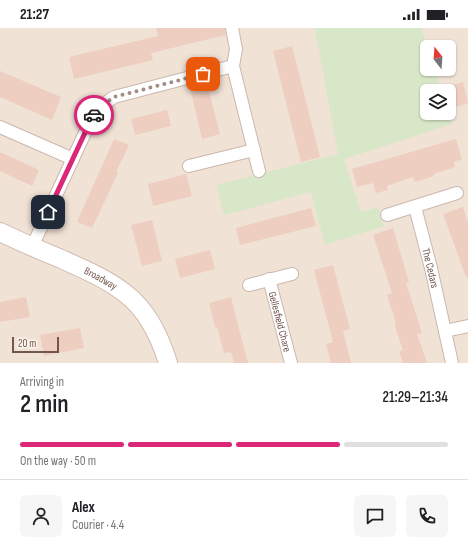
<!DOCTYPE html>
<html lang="en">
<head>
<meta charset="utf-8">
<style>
  :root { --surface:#fff; --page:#f6f6f6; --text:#202124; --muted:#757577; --line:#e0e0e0; --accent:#db2777 }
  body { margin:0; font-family:"Sofia Sans Condensed",sans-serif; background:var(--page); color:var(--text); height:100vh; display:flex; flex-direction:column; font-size:15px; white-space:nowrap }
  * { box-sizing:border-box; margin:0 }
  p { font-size:13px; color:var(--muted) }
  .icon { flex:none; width:22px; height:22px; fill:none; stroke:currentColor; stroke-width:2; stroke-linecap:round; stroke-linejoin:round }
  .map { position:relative; height:335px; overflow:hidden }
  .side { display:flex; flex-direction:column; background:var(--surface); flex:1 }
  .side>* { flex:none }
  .needle { width:26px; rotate:343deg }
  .controls { position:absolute; left:420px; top:12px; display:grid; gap:8px }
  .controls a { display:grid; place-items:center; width:36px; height:36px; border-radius:6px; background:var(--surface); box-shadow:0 1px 3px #0004; font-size:20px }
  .scale { position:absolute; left:12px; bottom:10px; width:47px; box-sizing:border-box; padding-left:4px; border:2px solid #72574e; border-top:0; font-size:11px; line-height:14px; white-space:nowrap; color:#72574e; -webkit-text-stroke:3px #fdf5ed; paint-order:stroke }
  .pin { position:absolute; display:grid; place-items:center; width:34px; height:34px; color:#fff; margin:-17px; border-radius:8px; box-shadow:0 2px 6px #0006 }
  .courier { position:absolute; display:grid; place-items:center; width:40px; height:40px; margin:-20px; border:3px solid #db2777; border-radius:50%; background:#fff; color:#222; box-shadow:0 1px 5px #0007 }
  .overview em { font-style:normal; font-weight:600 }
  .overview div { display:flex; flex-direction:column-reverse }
  .overview { display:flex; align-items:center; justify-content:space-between; height:68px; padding:0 20px }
  h1 { font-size:26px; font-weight:600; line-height:30px }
  .bar { display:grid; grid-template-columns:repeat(4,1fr); gap:6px 4px; align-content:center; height:48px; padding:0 20px }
  .bar i { height:5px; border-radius:3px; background:var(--line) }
  .bar .active { background:var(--accent) }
  .bar p { grid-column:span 4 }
  .line { display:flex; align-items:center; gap:10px; padding:0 20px; border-top:1px solid var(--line) }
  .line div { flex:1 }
  .round { display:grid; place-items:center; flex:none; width:42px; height:42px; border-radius:6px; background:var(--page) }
  .status { display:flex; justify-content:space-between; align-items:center; height:28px; padding:0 20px; background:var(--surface); direction:ltr }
  .status svg { height:11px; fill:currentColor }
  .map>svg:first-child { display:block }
  .residential { fill:#f1e2d6; fill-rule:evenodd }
  .green { fill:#d7e7c7 }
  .building { fill:#edcec1 }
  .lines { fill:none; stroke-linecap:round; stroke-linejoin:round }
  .street-casing { stroke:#cbb8ae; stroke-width:14 }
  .secondary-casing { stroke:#d0baaf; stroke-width:20 }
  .street { stroke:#fff; stroke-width:12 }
  .secondary { stroke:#fff; stroke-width:18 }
  .done { stroke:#a28d84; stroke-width:4; stroke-dasharray:0 7.2 }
  .route { stroke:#db2777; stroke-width:5 }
  .labels { text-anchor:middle; stroke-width:4; stroke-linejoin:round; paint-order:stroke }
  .street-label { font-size:11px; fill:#72574e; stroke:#fdf5ed }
</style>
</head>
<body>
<div class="status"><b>21:27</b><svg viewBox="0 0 49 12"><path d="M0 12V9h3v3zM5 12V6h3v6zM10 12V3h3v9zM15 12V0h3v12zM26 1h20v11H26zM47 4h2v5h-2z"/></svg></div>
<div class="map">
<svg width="468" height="335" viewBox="0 0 468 335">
  <rect width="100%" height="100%" fill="#faf1e7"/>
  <path class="residential" d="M0 0H468V335H0ZM427 19H449V41H427ZM427 63H449V85H427Z"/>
  <path class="green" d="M315 0H421L427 19V41H434L442 63H427V85H449L452 96 344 131 361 184 378 179 384 198 325 217 311 164 224 187 216 157 338 126Z"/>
  <g class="building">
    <path d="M156 0H225L226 7 151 25 153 32 74 51 69 29 158 8Z"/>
    <path d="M292 18 320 129 301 134 273 23Z"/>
    <path d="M0 43 61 69 52 92 0 69Z"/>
    <path d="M463 54 468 75 449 81V58Z"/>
    <path d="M208 60 220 106 202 111 191 64Z"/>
    <path d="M167 82 171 98 135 107 131 91Z"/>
    <path d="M114 111 129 117 116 144 118 145 92 200 77 194Z"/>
    <path d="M456 111 462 131 454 134 455 139 434 146V148L415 154 413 149 387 158 388 162 376 165 373 155 357 159 352 141Z"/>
    <path d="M0 124 39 142 32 158 0 143Z"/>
    <path d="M186 146 192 168 153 178 148 156Z"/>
    <path d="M463 179 468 195V249H466L443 186Z"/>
    <path d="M311 180 316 198 240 217 236 200Z"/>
    <path d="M152 192 162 233 142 238 131 197Z"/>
    <path d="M393 200 409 254 406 255 422 305 417 306 427 335H403L399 323 403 322 394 296 396 295 387 267 392 265 373 207Z"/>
    <path d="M210 222 215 241 180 250 175 231Z"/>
    <path d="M333 237 350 301 343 303 351 335H331L326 316 333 314 314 242Z"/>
    <path d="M26 269 30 289 0 294V274Z"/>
    <path d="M231 269 237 293 248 335H234L231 324 224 325 217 299H215L209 275Z"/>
    <path d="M80 300 84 320 44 328 40 307Z"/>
  </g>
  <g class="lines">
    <g class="street-casing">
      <g id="street">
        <path d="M232 0 236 21 233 38 259 143"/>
        <path d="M0 99 73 131"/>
        <path d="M189 138 254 122"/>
        <path id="s1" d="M415 179 431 240 452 335"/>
        <path d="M387 187 457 165"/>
        <path d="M32 219 90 94 100 79 114 69 233 38"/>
        <path id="s2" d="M269 251 291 335"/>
        <path d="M249 257 292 246"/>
        <path d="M445 303 468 298"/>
      </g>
    </g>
    <g class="secondary-casing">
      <g id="secondary">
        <path id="s3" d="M0 204C19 213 39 222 59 230 81 240 106 250 126 266 148 283 160 309 168 335"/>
      </g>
    </g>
    <use href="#street" class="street"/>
    <use href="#secondary" class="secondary"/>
  </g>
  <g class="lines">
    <path class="done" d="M94 87 100 79 114 69 203 46"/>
    <path class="route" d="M48 184 90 94 94 87"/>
  </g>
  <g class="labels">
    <g class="street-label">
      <text dy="4" stroke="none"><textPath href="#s1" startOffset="63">The Cedars</textPath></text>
      <text dy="4" stroke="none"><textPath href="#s3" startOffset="111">Broadway</textPath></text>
      <text dy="4" stroke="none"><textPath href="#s2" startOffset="44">Gellesfield Chare</textPath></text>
    </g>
  </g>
</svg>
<div class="controls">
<a><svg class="needle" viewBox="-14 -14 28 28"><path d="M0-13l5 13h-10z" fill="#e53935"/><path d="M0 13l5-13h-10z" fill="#757577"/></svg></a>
<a><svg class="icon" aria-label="layers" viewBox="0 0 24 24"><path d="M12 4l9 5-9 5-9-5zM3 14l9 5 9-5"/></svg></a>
</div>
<div class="scale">20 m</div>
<div class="pin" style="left:203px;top:46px;background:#ea580c"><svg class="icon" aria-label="bag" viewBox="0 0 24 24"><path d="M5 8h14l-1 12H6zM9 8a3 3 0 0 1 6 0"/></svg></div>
<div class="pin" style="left:48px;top:184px;background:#1f2937"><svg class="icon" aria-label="home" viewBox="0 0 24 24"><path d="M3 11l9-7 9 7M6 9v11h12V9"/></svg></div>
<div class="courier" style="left:94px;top:87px"><svg class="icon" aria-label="car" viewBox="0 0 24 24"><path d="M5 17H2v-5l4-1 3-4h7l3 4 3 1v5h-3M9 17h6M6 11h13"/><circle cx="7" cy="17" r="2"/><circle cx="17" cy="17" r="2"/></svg></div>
</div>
<section class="side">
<div class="overview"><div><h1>2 min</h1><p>Arriving in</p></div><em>21:29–21:34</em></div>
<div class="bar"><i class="active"></i><i class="active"></i><i class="active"></i><i></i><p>On the way · 50 m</p></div>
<div class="line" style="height:72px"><a class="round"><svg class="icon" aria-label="person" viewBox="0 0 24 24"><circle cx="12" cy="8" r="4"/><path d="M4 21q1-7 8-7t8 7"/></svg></a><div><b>Alex</b><p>Courier · 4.4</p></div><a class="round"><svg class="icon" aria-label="chat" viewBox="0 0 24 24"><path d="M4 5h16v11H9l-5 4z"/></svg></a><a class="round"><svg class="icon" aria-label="phone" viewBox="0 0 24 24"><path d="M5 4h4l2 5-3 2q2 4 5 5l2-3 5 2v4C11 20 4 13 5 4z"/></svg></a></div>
</section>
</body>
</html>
